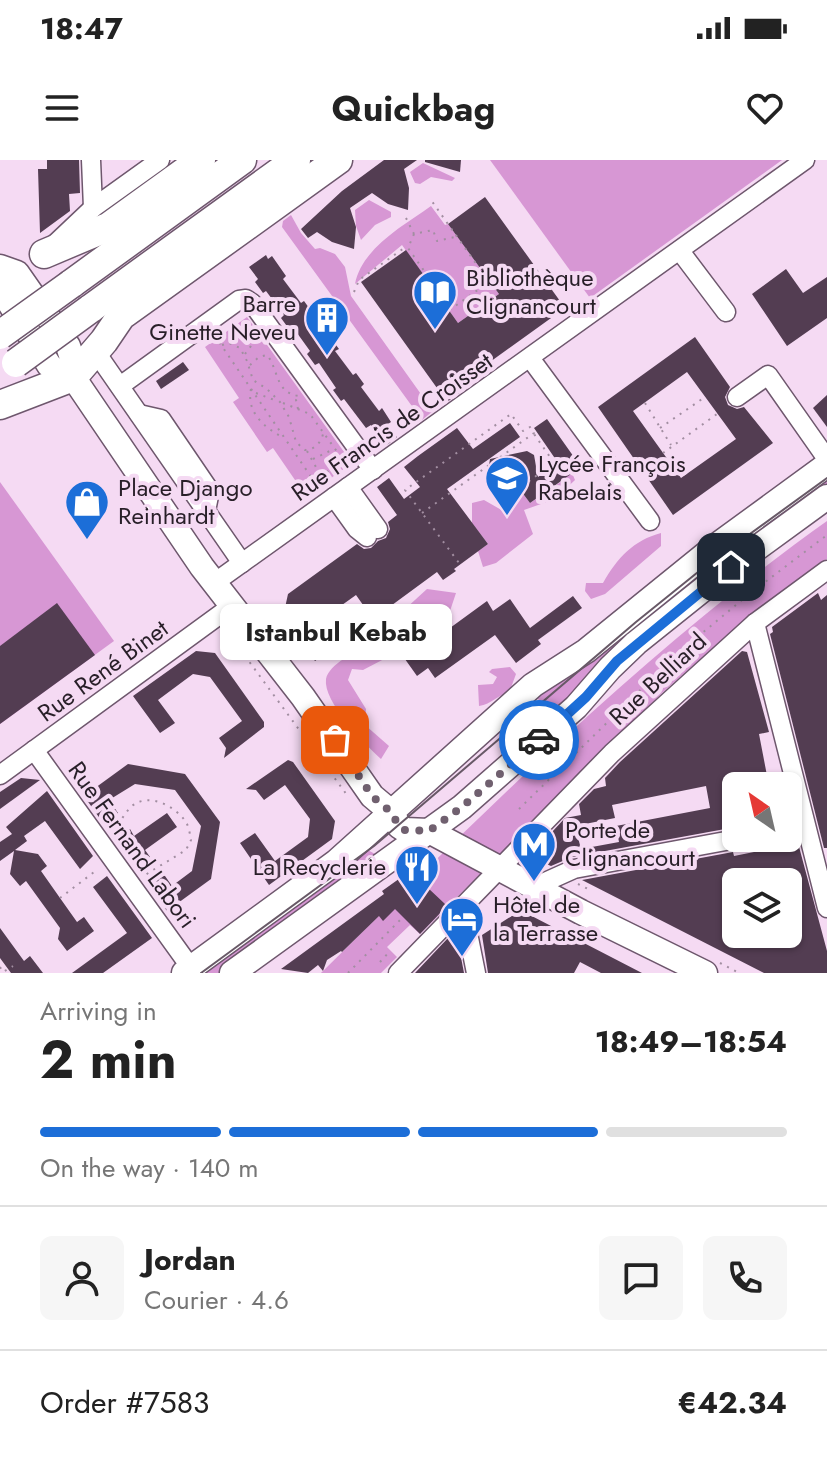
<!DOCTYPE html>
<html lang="en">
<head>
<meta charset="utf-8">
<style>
  :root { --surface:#fff; --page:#f6f6f6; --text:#222; --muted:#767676; --line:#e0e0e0; --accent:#1c6ed8 }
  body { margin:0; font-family:Jost,sans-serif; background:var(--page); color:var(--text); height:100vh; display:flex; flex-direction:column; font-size:30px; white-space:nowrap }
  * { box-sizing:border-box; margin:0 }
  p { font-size:26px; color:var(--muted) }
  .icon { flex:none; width:44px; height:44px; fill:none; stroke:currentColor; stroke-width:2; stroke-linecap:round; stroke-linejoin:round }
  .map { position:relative; height:813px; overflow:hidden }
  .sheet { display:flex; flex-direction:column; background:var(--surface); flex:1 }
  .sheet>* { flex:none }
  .needle { width:52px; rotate:326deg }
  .tools { position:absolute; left:722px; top:612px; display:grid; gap:16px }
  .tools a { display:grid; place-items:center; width:80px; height:80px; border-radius:12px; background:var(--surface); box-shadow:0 2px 6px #0004; font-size:40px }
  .pin { position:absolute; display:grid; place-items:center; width:68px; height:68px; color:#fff; margin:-34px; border-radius:16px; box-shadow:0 4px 12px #0006 }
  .courier { position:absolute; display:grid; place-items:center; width:80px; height:80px; margin:-40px; border:6px solid #1c6ed8; border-radius:50%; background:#fff; color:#222; box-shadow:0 2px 10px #0007 }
  .bubble { position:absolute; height:56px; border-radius:12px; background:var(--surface); box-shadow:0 2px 6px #0004; font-size:26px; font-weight:700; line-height:56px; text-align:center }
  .overview em { font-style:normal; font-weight:700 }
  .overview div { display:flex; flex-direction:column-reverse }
  .overview { display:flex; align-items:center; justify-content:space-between; height:136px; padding:0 40px }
  h1 { font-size:52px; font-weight:700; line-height:60px }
  .bar { display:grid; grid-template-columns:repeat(4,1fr); gap:12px 8px; align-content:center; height:96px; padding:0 40px }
  .bar i { height:10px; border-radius:6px; background:var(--line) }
  .bar .selected { background:var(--accent) }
  .bar p { grid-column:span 4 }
  .line { display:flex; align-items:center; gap:20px; padding:0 40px; border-top:2px solid var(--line) }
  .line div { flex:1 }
  .round { display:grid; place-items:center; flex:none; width:84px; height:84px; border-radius:12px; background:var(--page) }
  .status { display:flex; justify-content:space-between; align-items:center; height:56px; padding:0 40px; background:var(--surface); direction:ltr }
  .status svg { height:22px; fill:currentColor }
  header { display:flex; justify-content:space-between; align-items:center; height:104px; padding:0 40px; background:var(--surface); font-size:36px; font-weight:700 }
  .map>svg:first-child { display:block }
  .green { fill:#d797d4 }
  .building { fill:#533d52; fill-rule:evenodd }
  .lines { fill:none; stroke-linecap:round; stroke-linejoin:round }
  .minor-casing { stroke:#6e576d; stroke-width:21 }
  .major-casing { stroke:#6e576d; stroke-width:27 }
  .highway-casing { stroke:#6e576d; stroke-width:31 }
  .path { stroke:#a28ea1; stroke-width:2; stroke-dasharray:2 6; stroke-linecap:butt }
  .minor { stroke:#fff; stroke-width:18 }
  .major { stroke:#fff; stroke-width:24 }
  .highway { stroke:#fff; stroke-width:28 }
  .tram { stroke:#685967; stroke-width:2 }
  .highway-bridge-casing { stroke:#6e576d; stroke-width:31; stroke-linecap:butt }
  .highway-bridge { stroke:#fff; stroke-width:28 }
  .done { stroke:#70606f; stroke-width:8; stroke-dasharray:0 14.4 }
  .route { stroke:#1c6ed8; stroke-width:10 }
  .labels { text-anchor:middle; stroke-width:8; stroke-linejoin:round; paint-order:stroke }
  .poi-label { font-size:24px; fill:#281f28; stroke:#f5daf3; text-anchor:start }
  .street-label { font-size:24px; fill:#281f28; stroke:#f5daf3 }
</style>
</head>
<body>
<div class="status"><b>18:47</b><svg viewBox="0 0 49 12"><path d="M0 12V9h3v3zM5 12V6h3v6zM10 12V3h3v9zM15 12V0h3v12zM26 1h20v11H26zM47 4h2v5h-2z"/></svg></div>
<header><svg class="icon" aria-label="menu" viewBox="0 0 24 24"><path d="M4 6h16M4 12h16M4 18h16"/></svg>Quickbag<svg class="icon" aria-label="heart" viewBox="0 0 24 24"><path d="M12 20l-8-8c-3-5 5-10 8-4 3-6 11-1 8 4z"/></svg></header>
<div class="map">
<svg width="827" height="813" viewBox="0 0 827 813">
  <rect width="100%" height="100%" fill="#f5daf3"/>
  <g class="green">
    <path d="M490 0H782L590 138Z"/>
    <path d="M423 3 455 18 452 21 431 17 420 24 415 23 410 12Z"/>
    <path d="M369 40 391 52V57L375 65 361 80 356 66 355 50Z"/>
    <path d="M431 46 445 65 448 64 499 134 458 163 402 85 355 124C362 88 403 66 431 46Z"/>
    <path d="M291 55 301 73 315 89 320 88 335 94 345 107 351 136 433 251 422 260 282 67 283 61Z"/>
    <path d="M247 157 352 303 306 336 273 288 267 292 233 242 239 238 205 187Z"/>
    <path d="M562 308 572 313 575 320 555 339 524 350 533 374 496 403 483 407 478 391 488 384 472 363V343L484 340 505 352 510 340 520 330 530 343 562 321 558 315Z"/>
    <path d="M827 313V330L555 559 533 533Z"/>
    <path d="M0 322 114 481 0 564Z"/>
    <path d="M827 361V399L749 456 663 532 420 774 410 765 387 787 397 797 381 813H321C482 654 642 493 827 361Z"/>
    <path d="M661 373V386L605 434 591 439 585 431 586 423H603C617 398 634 380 661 373Z"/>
    <path d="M427 429 456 433 449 454 420 471 404 450Z"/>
    <path d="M368 484 384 487 386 498 363 510 352 509 348 520 366 549 365 565 389 586 381 599C364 583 323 542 326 519 329 504 356 492 368 484Z"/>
    <path d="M510 507 516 514 509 533C497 535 492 544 479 546L478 525 493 524 497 517 489 512 492 509Z"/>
    <path d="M362 687 377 695 219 813H193Z"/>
  </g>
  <g class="building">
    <path d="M47 0H79L80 33 69 34 70 51 40 73 38 9H47Z"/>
    <path d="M384 0H417L404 9 409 28 408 50 388 44 372 33 350 48 356 67 354 89 332 82 317 72 308 78 301 69 342 31Z"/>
    <path d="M425 0H461L460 12 425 2Z"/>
    <path d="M485 37 565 148 476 212 480 218 447 242 361 122 406 90 458 163 499 134 448 64Z"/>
    <path d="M266 95 268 99 272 96 286 116 283 119 301 143 304 141 312 152 309 155 327 179 330 177 339 189 335 191 353 215 356 213 364 224 361 227 379 251 382 248 391 262 388 264 397 277 387 285 371 265 366 268 344 239 341 241 333 230 336 228 319 203 315 205 307 194 310 191 292 166 289 169 281 158 284 155 266 131 263 133 255 122 258 119 249 107Z"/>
    <path d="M786 109 803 133 827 117V158L787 186 752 134Z"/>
    <path d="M695 177 730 227 725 237 728 245 737 249 744 247 773 283 673 355 598 247ZM687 212 736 279 681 318 633 251Z"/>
    <path d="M183 202 189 210 161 229 156 221Z"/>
    <path d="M827 235V267L813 248Z"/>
    <path d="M547 259 581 307 530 343 518 327 502 333 494 330 487 318 490 299 527 291 534 295 538 317 554 305 563 310 534 268Z"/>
    <path d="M510 263 520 277 447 329 488 384 454 409 456 411 443 420 437 412 373 459 356 435 328 455 346 479 315 501 283 457 288 434 357 384 364 389 371 388 378 381 386 378 390 369 388 362 397 355 377 327 389 318 404 339 420 327 404 307 418 296 457 268 473 289Z"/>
    <path d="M818 433 821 440 827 435V688H824L770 474 773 472 772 467Z"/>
    <path d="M573 436 582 448 538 480 541 484 516 503 495 475 435 518 428 508 417 516 390 478 423 454 439 476 487 441 493 451 510 439 530 468Z"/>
    <path d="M57 443 95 495 0 564V486Z"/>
    <path d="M196 491 215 493 264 562V567L224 598 226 588 219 578 242 561 210 517 193 514 158 540 175 563 160 573 133 536Z"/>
    <path d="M742 491 747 492 769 572 759 574 769 626H736V667L572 697 551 706 544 703 539 686 565 658 581 655 579 644 594 629 606 626 605 618 620 602ZM706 626 710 648 616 666 619 682 581 689 575 666 615 658 612 645Z"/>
    <path d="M288 600 293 602 335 661 332 679 269 725 240 683 255 673 275 701 308 677 310 659 285 625 264 640 256 630 246 629Z"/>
    <path d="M128 604 185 614 220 662 211 719 167 751 147 724 159 715 165 716 172 726 192 711 201 666 175 630 135 624 109 640 118 653 103 663 84 636Z"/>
    <path d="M21 618 40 620 0 649V632Z"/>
    <path d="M47 631 93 696 80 709 45 661 24 676 27 681 15 690 38 694 47 706 41 711 60 738 77 762 84 757 94 771 67 791 58 779 60 768 26 721 20 726 10 714 14 691 0 701V682L12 674 6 667Z"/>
    <path d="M167 653 177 667 145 690 150 697 135 707 115 680 130 669 134 676Z"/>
    <path d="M798 683 827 791V813H764L582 720 733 692 734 696ZM736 722H788V774H736Z"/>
    <path d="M410 711 445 744V748L420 774 395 749 383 761 379 756 342 792 341 791 327 800 323 811 318 805 308 813 281 809 384 734 382 731Z"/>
    <path d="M107 716 152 778 103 813H72L127 773 93 727Z"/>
    <path d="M518 752 520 755 524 752 642 813H601L580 802 574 813H488L482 775Z"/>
    <path d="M0 768 24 801 30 796 43 813H11L0 798Z"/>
    <path d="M448 778 455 781 454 785 459 787 464 813H415Z"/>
  </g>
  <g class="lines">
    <g class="minor-casing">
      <g id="minor">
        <path d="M91 0 93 48"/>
        <path d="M56 83 93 48 160 0"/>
        <path d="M680 91 726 152"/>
        <path d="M84 195 102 201 242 403"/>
        <path d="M530 198 650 361"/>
        <path d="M120 226 239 140 246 139 252 143 373 310"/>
        <path d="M737 237 768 215 827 299"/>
        <path d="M139 254 161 259 210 331 206 351"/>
        <path d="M348 327 378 369"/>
        <path d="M334 337 357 369 367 377"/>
        <path d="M214 423 805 0"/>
        <path d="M755 463 827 748"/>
        <path d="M34 590 191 808"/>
        <path d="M0 615 233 445"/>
        <path d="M534 727 574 709 742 678"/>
        <path d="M458 751 466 763 476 813"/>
        <path d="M398 813 612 593 755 463 827 410"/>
      </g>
    </g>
    <g class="major-casing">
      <g id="major">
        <path d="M0 107 17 113 68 186 73 201V217L202 407 303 537 372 636 391 652 399 666 405 670 429 671 581 752 705 813"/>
        <path d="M0 128 49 205 56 211 73 217"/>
        <path d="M184 813 336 702 533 525 586 491 712 389 827 305"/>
        <path d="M232 813 462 647 576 547 610 508 636 483 731 407 827 337"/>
      </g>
    </g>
    <g class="highway-casing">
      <g id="highway">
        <path d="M44 94 108 67 201 0"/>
        <path d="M71 124 242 0"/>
        <path d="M90 149 296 0"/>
        <path d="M0 245 73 217 104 181 121 156 338 0"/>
      </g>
    </g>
    <g class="path">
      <path d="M406 58 414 74 433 70 437 81 455 77"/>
      <path d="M414 74 408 88 451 149 489 122 431 40"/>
      <path d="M354 132 359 120 407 86"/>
      <path d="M215 176 318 327"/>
      <path d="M222 185 229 183 240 188 247 201 253 220 267 229 280 242 289 257 296 282 305 290C314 290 321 283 323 274"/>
      <path d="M245 194 254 182"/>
      <path d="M250 205 259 197 267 195C279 210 275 233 299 236"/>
      <path d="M251 229C246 253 265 268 284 278"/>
      <path d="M256 233 277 241"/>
      <path d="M283 243 310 254 343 300 315 321"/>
      <path d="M645 243 671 285"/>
      <path d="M298 249 296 240 299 236"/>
      <path d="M660 268 705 237"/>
      <path d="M307 291 321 316"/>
      <path d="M663 293 717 254"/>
      <path d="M313 299 334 289"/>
      <path d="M522 326 550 306 546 301 550 297 534 274"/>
      <path d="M422 353 534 273 530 267 523 271 511 254 405 330 459 403"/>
      <path d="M226 470 347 635"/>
      <path d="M519 649 677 494 748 435 827 375"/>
      <path d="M112 670C121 663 124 653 132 646 149 632 175 646 186 662 189 667 190 675 191 680L186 690 145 715"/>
      <path d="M578 724 588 729"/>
      <path d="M60 738 98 709"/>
      <path d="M506 749 514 744"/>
      <path d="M380 802 390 791"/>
      <path d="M720 803 739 813"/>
      <path d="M0 807 3 812 13 806"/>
      <path d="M348 813 403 757"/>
    </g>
    <use href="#minor" class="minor"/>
    <use href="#major" class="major"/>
    <use href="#highway" class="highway"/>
    <path class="tram" d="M201 813 374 686 636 462 703 408 827 318"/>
    <g class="highway-bridge-casing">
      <g id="highway-bridge">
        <path d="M0 175 71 124"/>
        <path d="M16 203 90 149"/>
      </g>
    </g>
    <use href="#highway-bridge" class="highway-bridge"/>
  </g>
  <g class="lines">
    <path class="done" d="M335 580 372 636 391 652 399 666 405 670 429 671 462 647 539 580"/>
    <path class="route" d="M539 580 586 537 617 501 731 407"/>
  </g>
  <defs>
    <g id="library-pin" transform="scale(2.3)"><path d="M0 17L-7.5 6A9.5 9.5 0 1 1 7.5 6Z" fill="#1c6ed8" stroke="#f5daf3"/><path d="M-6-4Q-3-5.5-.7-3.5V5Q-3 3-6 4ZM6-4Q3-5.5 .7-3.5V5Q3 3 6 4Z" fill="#fff"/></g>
    <g id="building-pin" transform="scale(2.3)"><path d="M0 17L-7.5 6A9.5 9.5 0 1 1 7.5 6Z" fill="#1c6ed8" stroke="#f5daf3"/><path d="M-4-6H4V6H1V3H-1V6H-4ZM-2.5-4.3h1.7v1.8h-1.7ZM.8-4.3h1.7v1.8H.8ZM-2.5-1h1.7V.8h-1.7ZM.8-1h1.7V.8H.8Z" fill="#fff"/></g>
    <g id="school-pin" transform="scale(2.3)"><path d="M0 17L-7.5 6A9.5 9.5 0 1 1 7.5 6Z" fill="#1c6ed8" stroke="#f5daf3"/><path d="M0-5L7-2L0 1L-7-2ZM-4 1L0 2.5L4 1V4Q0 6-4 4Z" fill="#fff"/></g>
    <g id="shop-pin" transform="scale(2.3)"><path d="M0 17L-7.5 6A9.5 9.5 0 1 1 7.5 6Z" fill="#1c6ed8" stroke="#f5daf3"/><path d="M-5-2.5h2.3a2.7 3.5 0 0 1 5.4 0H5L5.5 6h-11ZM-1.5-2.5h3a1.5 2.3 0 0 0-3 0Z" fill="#fff"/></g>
    <g id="metro-pin" transform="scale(2.3)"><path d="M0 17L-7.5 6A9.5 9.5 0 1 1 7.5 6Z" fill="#1c6ed8" stroke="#f5daf3"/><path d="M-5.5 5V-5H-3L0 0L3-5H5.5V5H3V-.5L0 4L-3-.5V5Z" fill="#fff"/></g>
    <g id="restaurant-pin" transform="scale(2.3)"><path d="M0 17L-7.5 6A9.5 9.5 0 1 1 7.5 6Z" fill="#1c6ed8" stroke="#f5daf3"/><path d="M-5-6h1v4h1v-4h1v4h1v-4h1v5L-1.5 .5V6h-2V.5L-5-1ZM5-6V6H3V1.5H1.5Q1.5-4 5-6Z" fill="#fff"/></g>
    <g id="hotel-pin" transform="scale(2.3)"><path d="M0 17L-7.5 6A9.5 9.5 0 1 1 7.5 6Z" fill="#1c6ed8" stroke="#f5daf3"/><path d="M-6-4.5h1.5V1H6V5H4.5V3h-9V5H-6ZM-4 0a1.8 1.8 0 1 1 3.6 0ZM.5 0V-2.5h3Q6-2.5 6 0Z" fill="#fff"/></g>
  </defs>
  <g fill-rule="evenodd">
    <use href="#library-pin" x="435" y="132"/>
    <use href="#building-pin" x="327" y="158"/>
    <use href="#school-pin" x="507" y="318"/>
    <use href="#shop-pin" x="87" y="342"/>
    <use href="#metro-pin" x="534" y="684"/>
    <use href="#restaurant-pin" x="417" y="707"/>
    <use href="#hotel-pin" x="462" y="759"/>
  </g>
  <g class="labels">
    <g class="poi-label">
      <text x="466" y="126">Bibliothèque<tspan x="466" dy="28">Clignancourt</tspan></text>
      <text x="296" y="152" text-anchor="end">Barre<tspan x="296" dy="28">Ginette Neveu</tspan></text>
      <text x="538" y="312">Lycée François<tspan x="538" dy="28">Rabelais</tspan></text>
      <text x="118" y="336">Place Django<tspan x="118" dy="28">Reinhardt</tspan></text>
      <text x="565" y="678">Porte de<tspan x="565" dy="28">Clignancourt</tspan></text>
      <text x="386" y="715" text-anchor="end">La Recyclerie</text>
      <text x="493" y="753">Hôtel de<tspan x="493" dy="28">la Terrasse</tspan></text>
    </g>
    <g class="street-label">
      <text transform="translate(392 267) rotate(-35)" y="8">Rue Francis de Croisset</text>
      <text transform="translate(103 511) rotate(-36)" y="8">Rue René Binet</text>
      <text transform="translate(658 519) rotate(-43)" y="8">Rue Belliard</text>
      <text transform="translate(132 685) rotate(54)" y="8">Rue Fernand Labori</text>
    </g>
  </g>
</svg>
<div class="tools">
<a><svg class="needle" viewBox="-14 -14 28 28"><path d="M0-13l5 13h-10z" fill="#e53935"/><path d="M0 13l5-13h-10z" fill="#767676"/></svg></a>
<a><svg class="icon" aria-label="layers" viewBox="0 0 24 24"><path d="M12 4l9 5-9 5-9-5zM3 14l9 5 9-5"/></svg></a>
</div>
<div class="pin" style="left:335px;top:580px;background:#ea580c"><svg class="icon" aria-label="bag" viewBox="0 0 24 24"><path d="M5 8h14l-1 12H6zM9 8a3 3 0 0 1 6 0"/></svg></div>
<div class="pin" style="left:731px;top:407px;background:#1f2937"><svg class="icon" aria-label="home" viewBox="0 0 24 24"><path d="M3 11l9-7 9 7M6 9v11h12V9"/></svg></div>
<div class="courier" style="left:539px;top:580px"><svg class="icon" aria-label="car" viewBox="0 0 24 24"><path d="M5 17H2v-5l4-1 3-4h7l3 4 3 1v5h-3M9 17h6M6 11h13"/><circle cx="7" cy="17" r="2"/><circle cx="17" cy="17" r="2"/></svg></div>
<div class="bubble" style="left:220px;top:444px;width:232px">Istanbul Kebab</div>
</div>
<section class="sheet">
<div class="overview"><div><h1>2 min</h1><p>Arriving in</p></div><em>18:49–18:54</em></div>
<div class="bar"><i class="selected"></i><i class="selected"></i><i class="selected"></i><i></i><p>On the way · 140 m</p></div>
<div class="line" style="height:144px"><a class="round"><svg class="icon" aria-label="person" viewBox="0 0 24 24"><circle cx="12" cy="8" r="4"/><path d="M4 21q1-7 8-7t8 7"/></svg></a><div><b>Jordan</b><p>Courier · 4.6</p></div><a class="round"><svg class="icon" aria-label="chat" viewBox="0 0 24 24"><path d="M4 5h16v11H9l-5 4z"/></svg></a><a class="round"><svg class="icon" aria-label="phone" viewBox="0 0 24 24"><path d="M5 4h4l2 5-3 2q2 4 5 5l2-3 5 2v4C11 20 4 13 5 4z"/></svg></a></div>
<div class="line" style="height:104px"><div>Order #7583</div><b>€42.34</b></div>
</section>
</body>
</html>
